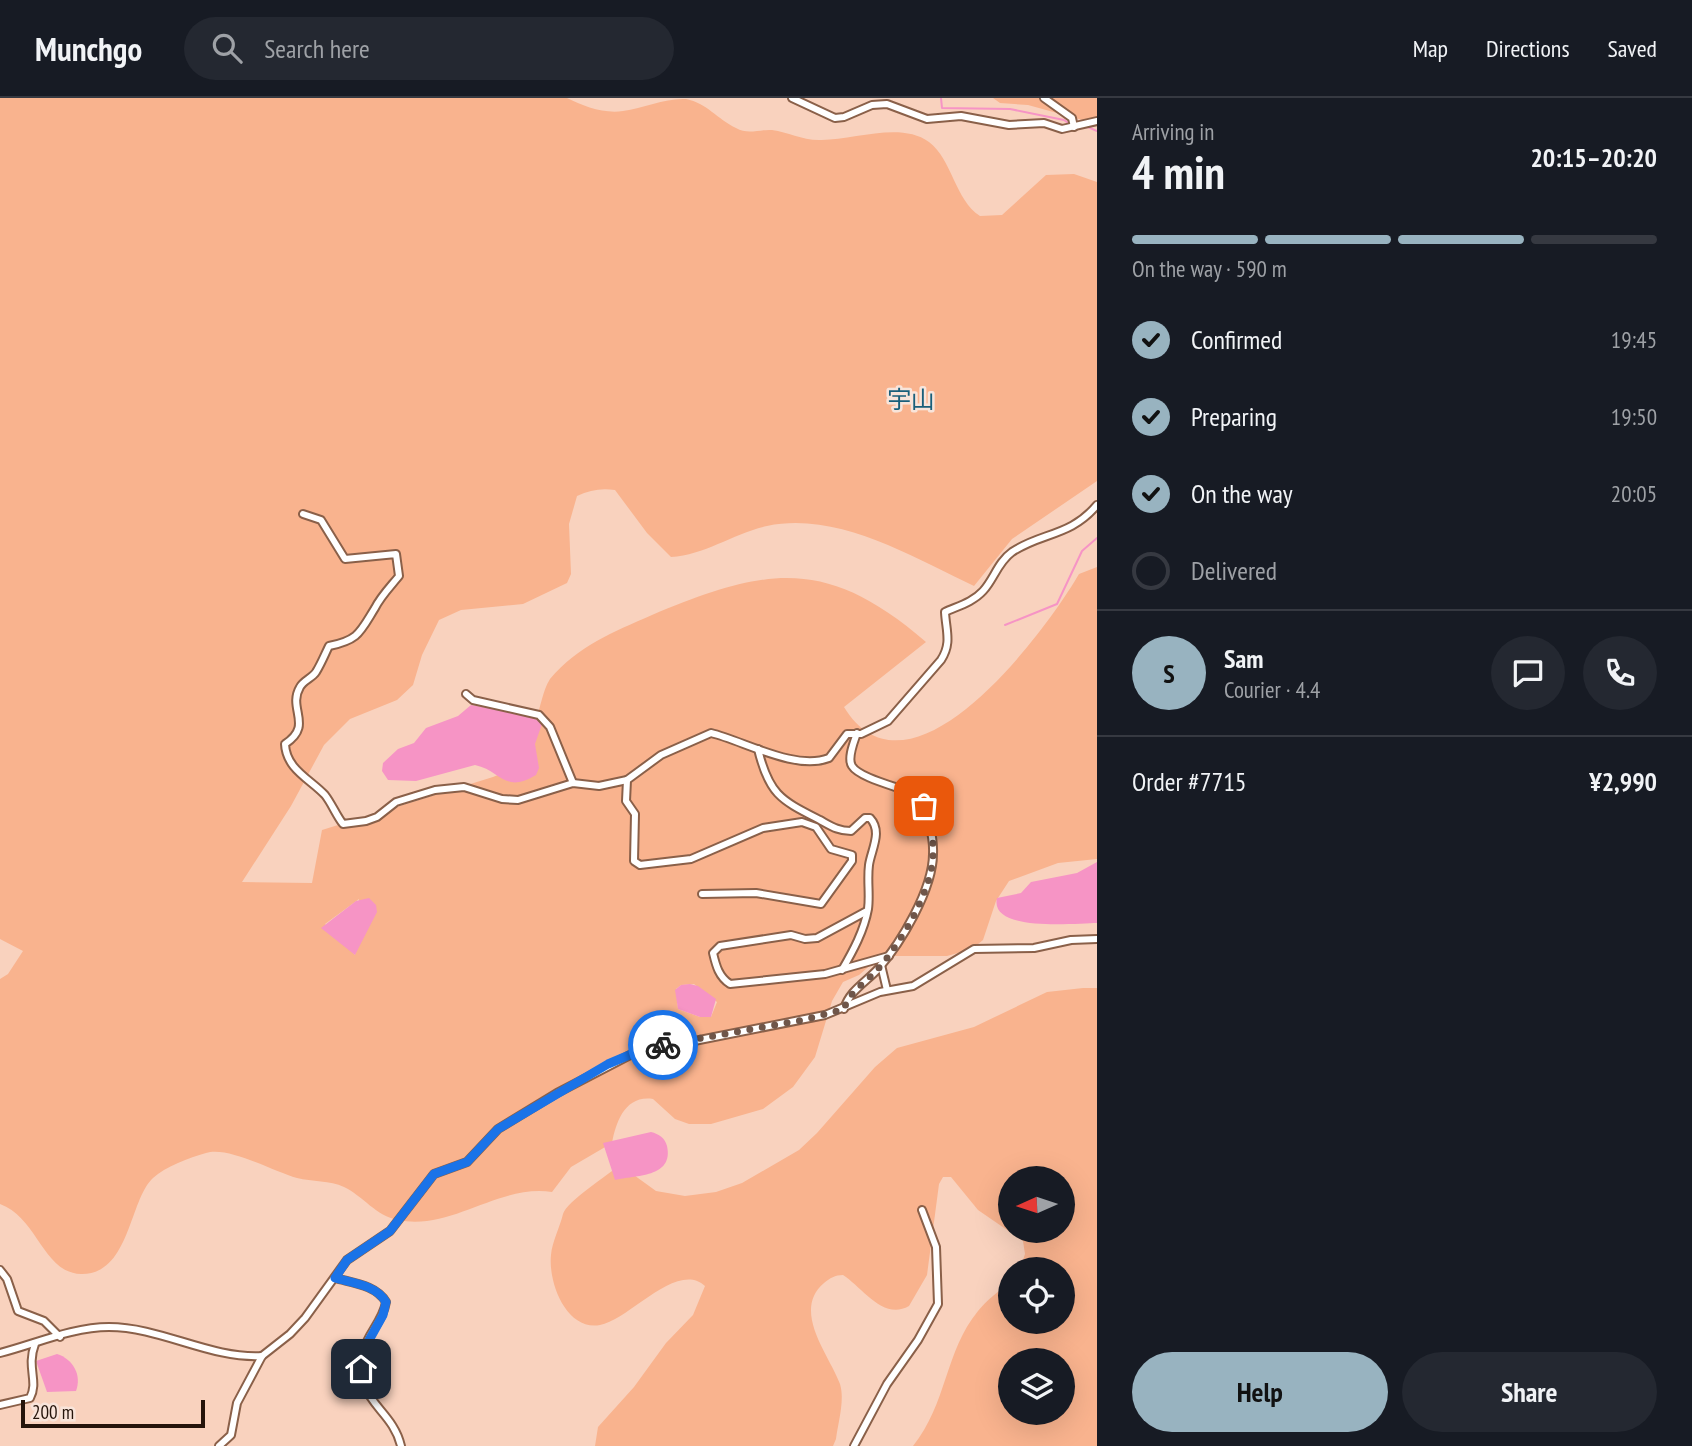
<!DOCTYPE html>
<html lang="en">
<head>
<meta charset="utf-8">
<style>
  :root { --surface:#171b24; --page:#242831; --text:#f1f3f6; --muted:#9ea1a6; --line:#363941; --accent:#98b3c0 }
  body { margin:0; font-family:"PT Sans Narrow","Noto Sans JP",sans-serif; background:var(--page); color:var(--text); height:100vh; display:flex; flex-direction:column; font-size:26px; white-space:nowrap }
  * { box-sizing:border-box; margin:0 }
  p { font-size:23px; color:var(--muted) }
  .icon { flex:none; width:38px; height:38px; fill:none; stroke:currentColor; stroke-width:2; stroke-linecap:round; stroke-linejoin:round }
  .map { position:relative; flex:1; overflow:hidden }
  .drawer { display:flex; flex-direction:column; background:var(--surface); width:595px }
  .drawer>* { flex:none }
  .needle { width:46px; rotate:267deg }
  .buttons { position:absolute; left:998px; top:1068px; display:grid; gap:14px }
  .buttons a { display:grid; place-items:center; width:77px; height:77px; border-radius:50%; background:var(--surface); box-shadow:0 7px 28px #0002; font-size:35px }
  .scale { position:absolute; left:21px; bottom:18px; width:184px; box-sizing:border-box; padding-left:7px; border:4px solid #25140b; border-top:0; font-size:19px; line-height:24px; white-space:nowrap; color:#25140b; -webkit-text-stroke:5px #f8e4da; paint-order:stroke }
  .pin { position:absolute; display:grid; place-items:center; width:60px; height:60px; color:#fff; margin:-30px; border-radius:14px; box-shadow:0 4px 10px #0006 }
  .courier { position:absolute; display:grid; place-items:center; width:70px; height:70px; margin:-35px; border:5px solid #1a73e8; border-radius:50%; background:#fff; color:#222; box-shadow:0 2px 9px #0007 }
  .headline em { font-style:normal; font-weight:600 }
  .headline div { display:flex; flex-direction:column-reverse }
  .headline { display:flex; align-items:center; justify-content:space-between; height:119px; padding:0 35px }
  h1 { font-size:46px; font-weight:600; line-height:52px }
  .bar { display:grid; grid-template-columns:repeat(4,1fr); gap:10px 7px; align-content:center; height:84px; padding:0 35px }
  .bar i { height:9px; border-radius:5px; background:var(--line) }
  .bar .current { background:var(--accent) }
  .bar p { grid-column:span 4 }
  .line { display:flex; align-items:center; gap:18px; padding:0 35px; border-top:2px solid var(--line) }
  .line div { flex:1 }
  .round { display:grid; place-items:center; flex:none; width:74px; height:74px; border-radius:37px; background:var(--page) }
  ol { padding:0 35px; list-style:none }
  li { display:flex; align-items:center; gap:21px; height:77px }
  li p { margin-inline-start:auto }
  li .icon { padding:7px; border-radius:50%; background:var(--accent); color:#111; stroke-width:4 }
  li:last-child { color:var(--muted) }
  li i { width:38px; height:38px; border:4px solid var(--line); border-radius:50% }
  .button { display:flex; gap:14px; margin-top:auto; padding:14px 35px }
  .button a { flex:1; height:80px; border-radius:42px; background:var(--accent); color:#111; font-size:28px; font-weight:600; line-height:80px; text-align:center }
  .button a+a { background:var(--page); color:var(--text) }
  header { display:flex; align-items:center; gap:42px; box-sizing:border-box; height:98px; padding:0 35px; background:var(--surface); border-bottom:2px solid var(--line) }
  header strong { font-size:33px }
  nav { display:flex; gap:38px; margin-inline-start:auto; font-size:24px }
  .search { width:490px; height:63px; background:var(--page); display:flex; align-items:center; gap:18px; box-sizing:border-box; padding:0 24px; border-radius:38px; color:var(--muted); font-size:26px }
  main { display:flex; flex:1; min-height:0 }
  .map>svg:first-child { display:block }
  .green { fill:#f9b38e; fill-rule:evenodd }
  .water { fill:#f694c5 }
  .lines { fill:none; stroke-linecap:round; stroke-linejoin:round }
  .stream { stroke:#f694c5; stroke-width:2 }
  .minor-casing { stroke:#8a6049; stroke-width:10 }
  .minor { stroke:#fff; stroke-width:6 }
  .done { stroke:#6f564a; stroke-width:7; stroke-dasharray:0 12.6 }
  .route { stroke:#1a73e8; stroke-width:9 }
  .labels { text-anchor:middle; stroke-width:5; stroke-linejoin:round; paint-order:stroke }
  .quarter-label { font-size:24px; fill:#195f7b; stroke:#f8e4da }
</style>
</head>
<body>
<header>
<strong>Munchgo</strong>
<div class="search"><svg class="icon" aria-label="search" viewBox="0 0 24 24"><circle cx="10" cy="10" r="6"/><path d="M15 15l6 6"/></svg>Search here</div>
<nav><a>Map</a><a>Directions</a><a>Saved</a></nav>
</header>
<main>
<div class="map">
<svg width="1097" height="1348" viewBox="0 0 1097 1348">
  <rect width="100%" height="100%" fill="#f9d2be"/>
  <g class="green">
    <path d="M0 0H567C583 8 604 16 623 13 644 10 665 0 686 1 707 5 717 21 736 30 748 37 760 31 772 32 788 34 801 42 819 42 852 43 900 23 929 44 952 61 955 102 980 118L1002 117 1046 77 1074 76 1097 84V383L1012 441 974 488C912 459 838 413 767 428 734 435 705 457 671 459L647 435 615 392C601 390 590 392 577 398L569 426 571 476 567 485 523 506 461 512 439 522 422 557 413 587 397 602 350 621 324 647 291 708 242 784 312 785 322 732 493 679C545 657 528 646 542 601 544 594 546 587 550 581 578 548 613 534 652 517 767 469 826 458 926 544L844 609C910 717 1046 533 1079 476L1097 469V761L1058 765 1009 783 996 803 983 842 972 851 947 858H881L859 877 843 884 832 903 815 959 793 989 763 1011 711 1026H689L675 1021 653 1001C625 997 616 1024 612 1045L571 1069 552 1094C498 1086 452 1133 398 1122 376 1118 363 1098 344 1089 330 1082 312 1084 297 1080 274 1074 229 1048 206 1055 189 1060 166 1068 153 1080 129 1102 130 1177 81 1176 43 1175 38 1120 0 1106V881L8 876 23 853 0 841ZM359 801 355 857 325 826ZM694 886 717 904 711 919H700L678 911 676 891 681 887Z"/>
    <path d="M993 0H1097V26L1028 7 1000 5Z"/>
    <path d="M1083 890H1097V1348H913C947 1306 945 1253 978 1213 987 1202 999 1193 1010 1184V1223H1062V1171H1020L1025 1156 1023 1143 978 1112 951 1079H943L939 1086 927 1177 909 1208C883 1223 862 1189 843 1177 835 1177 830 1180 824 1185 791 1213 830 1258 840 1286 845 1302 838 1325 836 1341L833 1348H595L598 1329 634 1289 666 1245 693 1217 705 1188C677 1162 629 1222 600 1227 566 1233 548 1184 551 1157 552 1144 560 1129 563 1116 567 1103 608 1077 620 1067L656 1093 685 1098 716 1094 742 1085 799 1052 817 1035 875 969 897 950 974 929 1047 894ZM1010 1080H1062V1132H1010ZM1010 1262H1062V1314H1010Z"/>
  </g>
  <g class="water">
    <path d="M471 607 529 617 543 623 535 646 539 670 536 677C504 696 502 673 475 667L416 683 388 682 382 673 383 665 398 651 414 645 426 630 458 618Z"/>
    <path d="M1097 764V825C1077 825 989 835 997 800L1021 795 1031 784 1077 775Z"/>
    <path d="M369 800 376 807 377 814 355 857 321 830 356 803Z"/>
    <path d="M690 886 698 888 716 901 711 919H700L678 911 675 892 681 887Z"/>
    <path d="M651 1034C659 1036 665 1040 667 1048 674 1080 635 1077 615 1082L603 1045Z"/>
    <path d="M57 1256C73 1261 82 1277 76 1293L47 1294 36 1263Z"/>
  </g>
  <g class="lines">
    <g class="stream">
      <path d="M941 0 942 10 1010 11 1064 22 1071 27"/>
      <path d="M1075 31 1088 29 1097 33"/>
      <path d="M1005 527 1057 506 1082 453 1097 440"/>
    </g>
    <g class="minor-casing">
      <g id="minor">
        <path d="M792 0 835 20 844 19 872 7 887 6 927 21 961 18 1009 27 1044 25 1062 31 1097 23"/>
        <path d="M1044 0 1072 20 1074 29"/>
        <path d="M303 416 321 422 345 461 396 456 399 478C391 488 381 498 375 510 360 534 359 542 329 548 325 556 321 566 316 574 312 580 303 583 300 589 287 611 314 627 285 646 286 671 310 681 325 697 332 706 336 717 343 726L366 723 377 719 396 704 435 692 464 689 502 701 518 702 573 685 599 688 627 682"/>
        <path d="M466 596 473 602 539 617 550 629 573 685"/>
        <path d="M758 651C769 697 781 702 820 722 831 728 838 733 851 733L865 720H870C883 734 871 752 869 767 867 782 870 797 868 811 864 833 853 853 842 872"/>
        <path d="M702 796 756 795 821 806 852 763V757L831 751 816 729 802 724 763 730 691 761 640 767 634 763 635 716 626 703 627 682 661 657 711 635C744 643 795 673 829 660L847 636H861L888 623 941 562C952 545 946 533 945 514 958 508 973 504 983 493 994 481 998 464 1012 454 1042 434 1070 439 1097 407"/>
        <path d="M867 813 817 840 805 841 791 837 720 848 713 855C716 868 719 879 730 886L825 876 889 858"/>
        <path d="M881 867 887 892"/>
        <path d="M844 911C849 893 866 884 878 871 901 845 933 791 933 756 934 736 927 716 919 698 904 690 860 681 852 668 847 660 854 644 857 635"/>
        <path d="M0 1172 7 1181 18 1213 44 1223 60 1239"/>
        <path d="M335 1180C353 1185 376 1187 386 1204 383 1223 367 1236 363 1254 352 1303 392 1309 401 1348"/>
        <path d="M0 1255C35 1246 73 1229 109 1229 161 1229 210 1261 262 1258"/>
        <path d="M0 1307 30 1300C39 1283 26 1270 35 1246"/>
        <path d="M219 1348 231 1337 237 1305 262 1258 290 1236 305 1220 347 1162 390 1133 434 1076 467 1064 498 1031 557 995 634 955 825 917 880 894 913 888 974 851 1034 850 1071 842 1097 841"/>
        <path d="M854 1348 887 1286 918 1242 938 1206 936 1149 922 1112"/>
      </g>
    </g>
    <use href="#minor" class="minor"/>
  </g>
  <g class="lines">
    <path class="done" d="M663 947 803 922 844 911C849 894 866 884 878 871 901 845 933 791 933 756 934 740 929 724 924 708"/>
    <path class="route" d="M361 1271 363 1253 383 1217 386 1204C376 1187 353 1185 335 1180L347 1162 390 1133 434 1076 467 1064 498 1031 608 966 634 955 663 947"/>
  </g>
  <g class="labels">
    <g class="quarter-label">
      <text x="911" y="310">宇山</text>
    </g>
  </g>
</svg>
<div class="buttons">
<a><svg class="needle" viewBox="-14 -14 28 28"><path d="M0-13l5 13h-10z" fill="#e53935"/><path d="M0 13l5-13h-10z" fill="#9ea1a6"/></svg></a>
<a><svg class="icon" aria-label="locate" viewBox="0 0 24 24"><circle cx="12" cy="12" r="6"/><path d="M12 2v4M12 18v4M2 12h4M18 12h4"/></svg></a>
<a><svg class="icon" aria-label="layers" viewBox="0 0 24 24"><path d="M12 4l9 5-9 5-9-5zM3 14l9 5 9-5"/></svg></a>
</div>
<div class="scale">200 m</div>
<div class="pin" style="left:924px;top:708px;background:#ea580c"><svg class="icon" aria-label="bag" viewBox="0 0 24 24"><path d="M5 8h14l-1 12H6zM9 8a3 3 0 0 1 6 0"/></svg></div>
<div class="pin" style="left:361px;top:1271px;background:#1f2937"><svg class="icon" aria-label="home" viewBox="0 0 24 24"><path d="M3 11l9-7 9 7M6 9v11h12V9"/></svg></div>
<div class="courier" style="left:663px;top:947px"><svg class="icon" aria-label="bike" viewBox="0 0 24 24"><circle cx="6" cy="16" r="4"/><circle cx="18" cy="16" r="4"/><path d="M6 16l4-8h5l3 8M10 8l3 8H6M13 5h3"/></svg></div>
</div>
<section class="drawer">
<div class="headline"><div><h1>4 min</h1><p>Arriving in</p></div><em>20:15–20:20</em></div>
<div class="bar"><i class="current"></i><i class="current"></i><i class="current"></i><i></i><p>On the way · 590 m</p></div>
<ol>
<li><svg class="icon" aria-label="check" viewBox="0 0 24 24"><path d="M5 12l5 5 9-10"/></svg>Confirmed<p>19:45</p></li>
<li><svg class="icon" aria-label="check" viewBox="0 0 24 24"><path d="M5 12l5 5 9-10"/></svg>Preparing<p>19:50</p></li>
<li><svg class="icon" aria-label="check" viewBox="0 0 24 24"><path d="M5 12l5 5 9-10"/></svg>On the way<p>20:05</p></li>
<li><i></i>Delivered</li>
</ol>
<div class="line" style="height:126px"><b class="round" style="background:var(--accent);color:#111">S</b><div><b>Sam</b><p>Courier · 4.4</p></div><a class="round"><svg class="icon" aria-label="chat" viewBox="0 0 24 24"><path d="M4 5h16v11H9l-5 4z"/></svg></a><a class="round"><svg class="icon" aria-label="phone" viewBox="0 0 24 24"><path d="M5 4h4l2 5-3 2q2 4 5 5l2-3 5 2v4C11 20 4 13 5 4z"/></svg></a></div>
<div class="line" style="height:91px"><div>Order #7715</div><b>¥2,990</b></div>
<div class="button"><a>Help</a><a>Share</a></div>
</section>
</main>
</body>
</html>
